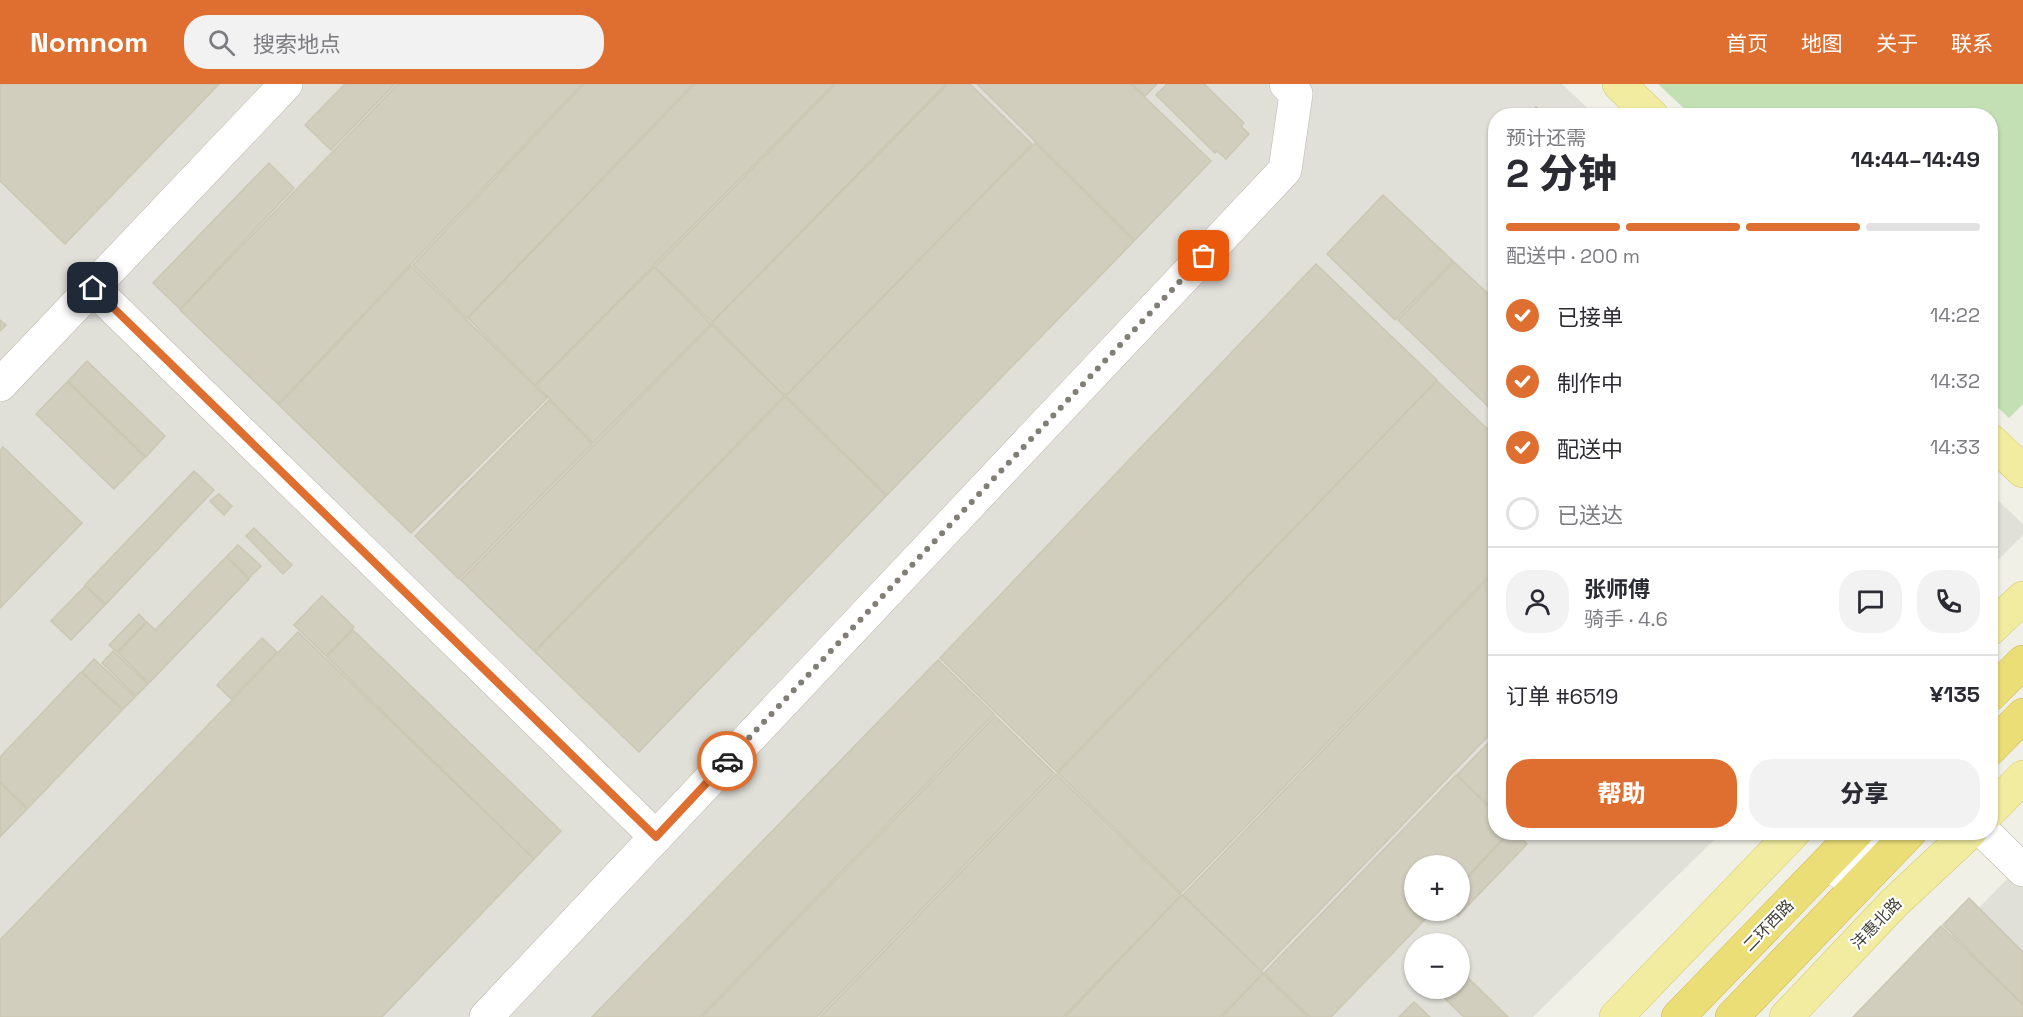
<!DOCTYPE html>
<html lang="zh">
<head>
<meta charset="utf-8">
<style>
  :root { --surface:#fff; --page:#f2f2f3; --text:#2b2b33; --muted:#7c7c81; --line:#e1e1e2; --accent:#df6f30 }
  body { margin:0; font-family:"Space Grotesk","Noto Sans SC",sans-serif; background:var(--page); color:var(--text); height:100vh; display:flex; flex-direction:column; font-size:22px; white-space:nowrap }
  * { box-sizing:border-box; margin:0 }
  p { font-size:20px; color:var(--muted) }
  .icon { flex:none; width:33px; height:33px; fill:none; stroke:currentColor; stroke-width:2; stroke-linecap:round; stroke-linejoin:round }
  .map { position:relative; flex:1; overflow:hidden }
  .panel { position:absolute; left:1488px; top:24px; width:510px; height:732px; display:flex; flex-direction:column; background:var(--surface); border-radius:24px; box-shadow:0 2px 4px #0004 }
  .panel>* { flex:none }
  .buttons { position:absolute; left:1404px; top:771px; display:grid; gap:12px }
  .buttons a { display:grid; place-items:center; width:66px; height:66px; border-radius:50%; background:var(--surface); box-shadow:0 2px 4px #0004; font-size:30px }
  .pin { position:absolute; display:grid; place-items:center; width:51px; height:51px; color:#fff; margin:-26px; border-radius:12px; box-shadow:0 3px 9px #0006 }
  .courier { position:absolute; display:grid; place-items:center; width:60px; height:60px; margin:-30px; border:4px solid #df6f30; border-radius:50%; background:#fff; color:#222; box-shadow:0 2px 8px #0007 }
  .headline em { font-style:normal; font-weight:800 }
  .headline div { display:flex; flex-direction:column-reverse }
  .headline { display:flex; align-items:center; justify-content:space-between; height:102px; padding:0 18px }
  h1 { font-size:39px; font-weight:800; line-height:45px }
  .bar { display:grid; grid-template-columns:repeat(4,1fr); gap:9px 6px; align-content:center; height:72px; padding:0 18px }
  .bar i { height:8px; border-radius:4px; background:var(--line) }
  .bar .current { background:var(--accent) }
  .bar p { grid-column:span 4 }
  .line { display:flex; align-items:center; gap:15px; padding:0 18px; border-top:2px solid var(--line) }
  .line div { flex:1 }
  .round { display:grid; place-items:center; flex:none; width:63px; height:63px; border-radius:24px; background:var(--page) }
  ol { padding:0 18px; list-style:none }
  li { display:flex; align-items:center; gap:18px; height:66px }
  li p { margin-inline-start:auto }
  li .icon { padding:6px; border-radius:50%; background:var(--accent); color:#fff; stroke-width:4 }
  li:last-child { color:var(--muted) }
  li i { width:33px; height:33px; border:3px solid var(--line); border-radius:50% }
  .action { display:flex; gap:12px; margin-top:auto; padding:12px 18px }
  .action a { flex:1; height:69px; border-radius:24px; background:var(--accent); color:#fff; font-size:24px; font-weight:800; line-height:69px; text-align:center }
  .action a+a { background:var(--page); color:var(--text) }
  header { display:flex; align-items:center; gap:36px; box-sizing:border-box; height:84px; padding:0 30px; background:var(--accent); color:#fff }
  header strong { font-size:28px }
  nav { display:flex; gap:33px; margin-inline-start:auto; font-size:21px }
  .search { width:420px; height:54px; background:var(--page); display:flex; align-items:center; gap:15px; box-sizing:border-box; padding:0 21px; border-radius:24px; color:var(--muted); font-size:22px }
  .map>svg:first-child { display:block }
  .industrial { fill:#e0dfd8; fill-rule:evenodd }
  .green { fill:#c3e0b4 }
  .building { fill:#d1cebe; stroke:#cbc7b2; stroke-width:1.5 }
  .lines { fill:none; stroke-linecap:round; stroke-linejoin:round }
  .minor-casing { stroke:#bbb9ab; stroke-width:34 }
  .major-casing { stroke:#d4cc72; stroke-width:34 }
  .highway-casing { stroke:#c9b549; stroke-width:34 }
  .minor { stroke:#fff; stroke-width:33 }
  .major { stroke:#f1ec9f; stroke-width:33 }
  .highway { stroke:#ecde77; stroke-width:33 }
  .done { stroke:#807e75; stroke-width:6; stroke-dasharray:0 10.8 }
  .route { stroke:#df6f30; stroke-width:8 }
  .labels { text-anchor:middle; stroke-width:4.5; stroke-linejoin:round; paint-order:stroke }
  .street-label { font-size:16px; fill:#434137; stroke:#fff }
</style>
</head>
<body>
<header>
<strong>Nomnom</strong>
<div class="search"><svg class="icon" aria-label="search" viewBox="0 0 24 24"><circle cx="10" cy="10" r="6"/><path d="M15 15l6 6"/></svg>搜索地点</div>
<nav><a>首页</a><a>地图</a><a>关于</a><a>联系</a></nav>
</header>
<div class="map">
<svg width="2023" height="933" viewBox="0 0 2023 933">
  <rect width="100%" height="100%" fill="#f1f0e7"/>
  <g class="industrial">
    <path d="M0 0H1562L1595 31 1496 32V748L1721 749 1533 933H0ZM1414 782H1460V826H1414ZM1414 860H1460V904H1414Z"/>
    <path d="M1990 409 2023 440V451L1991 483Z"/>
    <path d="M2023 779V933H1872Z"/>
  </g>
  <path class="green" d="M1658 0H2023V320L2009 334 1991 317 1990 32 1691 31Z"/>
  <g class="building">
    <path d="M0 0H219L65 160 0 97Z"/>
    <path d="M345 0H395L331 66 305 41Z"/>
    <path d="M398 0H582L278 320 180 226Z"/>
    <path d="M584 0H693L467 234 413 181Z"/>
    <path d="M695 0H834L535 301 468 234Z"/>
    <path d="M836 0H946L712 238 655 183Z"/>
    <path d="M948 0H970L1032 60 787 310 784 311 712 239Z"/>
    <path d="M977 0H1131L1211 77 1135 156Z"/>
    <path d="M1132 0H1157L1145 12Z"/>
    <path d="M1167 0H1204L1244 39 1241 42 1249 50 1226 75 1217 67 1215 69 1156 11Z"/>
    <path d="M1536 23 1545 32H1528Z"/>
    <path d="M1035 59 1134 157 887 411 786 312Z"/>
    <path d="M269 79 294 104 180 225 153 199Z"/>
    <path d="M1383 111 1453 177 1395 236 1327 170Z"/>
    <path d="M1454 178 1496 217V330L1398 236Z"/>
    <path d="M1316 180 1437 296 1057 688 940 574Z"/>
    <path d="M411 182 547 314 411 449 279 321Z"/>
    <path d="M654 183 711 240 593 359 536 301Z"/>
    <path d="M0 236 6 241 0 247Z"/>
    <path d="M712 241 784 312 534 567 461 496Z"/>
    <path d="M87 277 165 352 146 373 68 297Z"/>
    <path d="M1437 297 1496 353V485L1181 809 1058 689Z"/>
    <path d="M67 298 145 373 114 405 36 330Z"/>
    <path d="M785 313 886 412 639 668 535 568Z"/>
    <path d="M549 316 592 360 459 495 415 452Z"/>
    <path d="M3 363 82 439 0 524V367Z"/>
    <path d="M194 387 214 406 106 520 85 501Z"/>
    <path d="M219 410 232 422 224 431 210 417Z"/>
    <path d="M254 444 292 481 283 490 246 452Z"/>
    <path d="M238 461 261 482 249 494 227 472Z"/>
    <path d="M226 473 249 495 149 599 118 569 147 538 155 546Z"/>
    <path d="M1496 487V644L1261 887 1183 811Z"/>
    <path d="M85 502 105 521 71 556 51 537Z"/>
    <path d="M322 512 354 543 326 572 294 541Z"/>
    <path d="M139 530 146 538 117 568 109 561Z"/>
    <path d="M353 546 561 747 534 775 327 573Z"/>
    <path d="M298 548 534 775 382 933H0V856Z"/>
    <path d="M262 554 277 568 231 615 217 601Z"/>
    <path d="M113 567 148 600 136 612 102 579Z"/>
    <path d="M94 575 135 613 123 625 82 588Z"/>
    <path d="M938 576 994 630 700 933H592Z"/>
    <path d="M81 588 122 626 28 724 0 698V673Z"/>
    <path d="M995 632 1054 689 817 933H702Z"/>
    <path d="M1496 651V728L1457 691Z"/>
    <path d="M1056 690 1181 811 1063 933H820Z"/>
    <path d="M1456 691 1496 730V748H1509L1460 800V782H1414V826H1434L1331 933H1310L1264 889Z"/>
    <path d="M0 699 27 725 0 753Z"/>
    <path d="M1510 748H1515L1527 760 1458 832 1452 826H1460V802Z"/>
    <path d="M1182 811 1263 889 1220 933H1065Z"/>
    <path d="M1969 814 2023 868V920L1943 841Z"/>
    <path d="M1941 842 2023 921V933H1853Z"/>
    <path d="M1460 886 1508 933H1464L1434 904H1460Z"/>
    <path d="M1263 890 1308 933H1222Z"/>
    <path d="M1414 918 1430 933H1399Z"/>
  </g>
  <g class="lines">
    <g class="minor-casing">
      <g id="minor">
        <path d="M93 204 656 753"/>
        <path d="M0 301 286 0"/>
        <path d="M1984 748 2023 786"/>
        <path d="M1840 788 1878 748"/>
        <path d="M486 933 1285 86 1296 10 1286 0"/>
      </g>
    </g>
    <g class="major-casing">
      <g id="major">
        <path d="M1619 0 1652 32"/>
        <path d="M1990 356 2023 387"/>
        <path d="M1990 545 2023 514"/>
        <path d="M1990 727 2023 693"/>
        <path d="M1616 933 1794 748"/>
        <path d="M1786 933 1894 819 1970 748"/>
      </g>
    </g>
    <g class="highway-casing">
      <g id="highway">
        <path d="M1990 611 2023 578"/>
        <path d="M1990 665 2023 631"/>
        <path d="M1678 933 1857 748"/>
        <path d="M1732 933 1910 748"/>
      </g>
    </g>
    <use href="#minor" class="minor"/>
    <use href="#major" class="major"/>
    <use href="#highway" class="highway"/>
  </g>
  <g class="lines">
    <path class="done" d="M727 677 1204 172"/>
    <path class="route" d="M93 204 656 753 727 677"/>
  </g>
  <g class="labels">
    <g class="street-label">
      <text transform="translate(1876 839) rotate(-46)" y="6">沣惠北路</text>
      <text transform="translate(1768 841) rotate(-46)" y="6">二环西路</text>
    </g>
  </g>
</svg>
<div class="buttons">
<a>+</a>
<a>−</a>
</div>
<div class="pin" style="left:1204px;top:172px;background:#ea580c"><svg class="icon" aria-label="bag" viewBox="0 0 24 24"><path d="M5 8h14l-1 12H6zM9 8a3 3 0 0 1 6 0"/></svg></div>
<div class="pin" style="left:93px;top:204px;background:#1f2937"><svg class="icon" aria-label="home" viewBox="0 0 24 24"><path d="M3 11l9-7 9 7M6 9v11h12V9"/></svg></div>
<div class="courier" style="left:727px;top:677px"><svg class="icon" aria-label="car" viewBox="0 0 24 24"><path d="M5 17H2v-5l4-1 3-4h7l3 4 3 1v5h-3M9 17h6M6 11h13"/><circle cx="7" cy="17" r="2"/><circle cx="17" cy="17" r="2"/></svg></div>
<section class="panel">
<div class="headline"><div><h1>2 分钟</h1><p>预计还需</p></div><em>14:44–14:49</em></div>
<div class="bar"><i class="current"></i><i class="current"></i><i class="current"></i><i></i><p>配送中 · 200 m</p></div>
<ol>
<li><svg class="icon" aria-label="check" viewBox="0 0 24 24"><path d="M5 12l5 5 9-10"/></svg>已接单<p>14:22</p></li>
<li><svg class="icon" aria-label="check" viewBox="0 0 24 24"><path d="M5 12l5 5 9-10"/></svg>制作中<p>14:32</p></li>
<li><svg class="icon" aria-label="check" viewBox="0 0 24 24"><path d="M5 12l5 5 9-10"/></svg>配送中<p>14:33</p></li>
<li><i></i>已送达</li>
</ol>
<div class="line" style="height:108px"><a class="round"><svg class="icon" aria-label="person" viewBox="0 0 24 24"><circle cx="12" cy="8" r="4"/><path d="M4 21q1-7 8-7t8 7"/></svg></a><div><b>张师傅</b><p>骑手 · 4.6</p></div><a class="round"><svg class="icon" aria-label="chat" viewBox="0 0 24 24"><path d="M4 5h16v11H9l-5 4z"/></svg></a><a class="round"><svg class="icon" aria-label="phone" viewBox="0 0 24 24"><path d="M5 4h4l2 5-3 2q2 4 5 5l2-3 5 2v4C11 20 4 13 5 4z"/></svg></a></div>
<div class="line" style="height:78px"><div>订单 #6519</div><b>¥135</b></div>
<div class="action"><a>帮助</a><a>分享</a></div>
</section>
</div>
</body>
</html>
